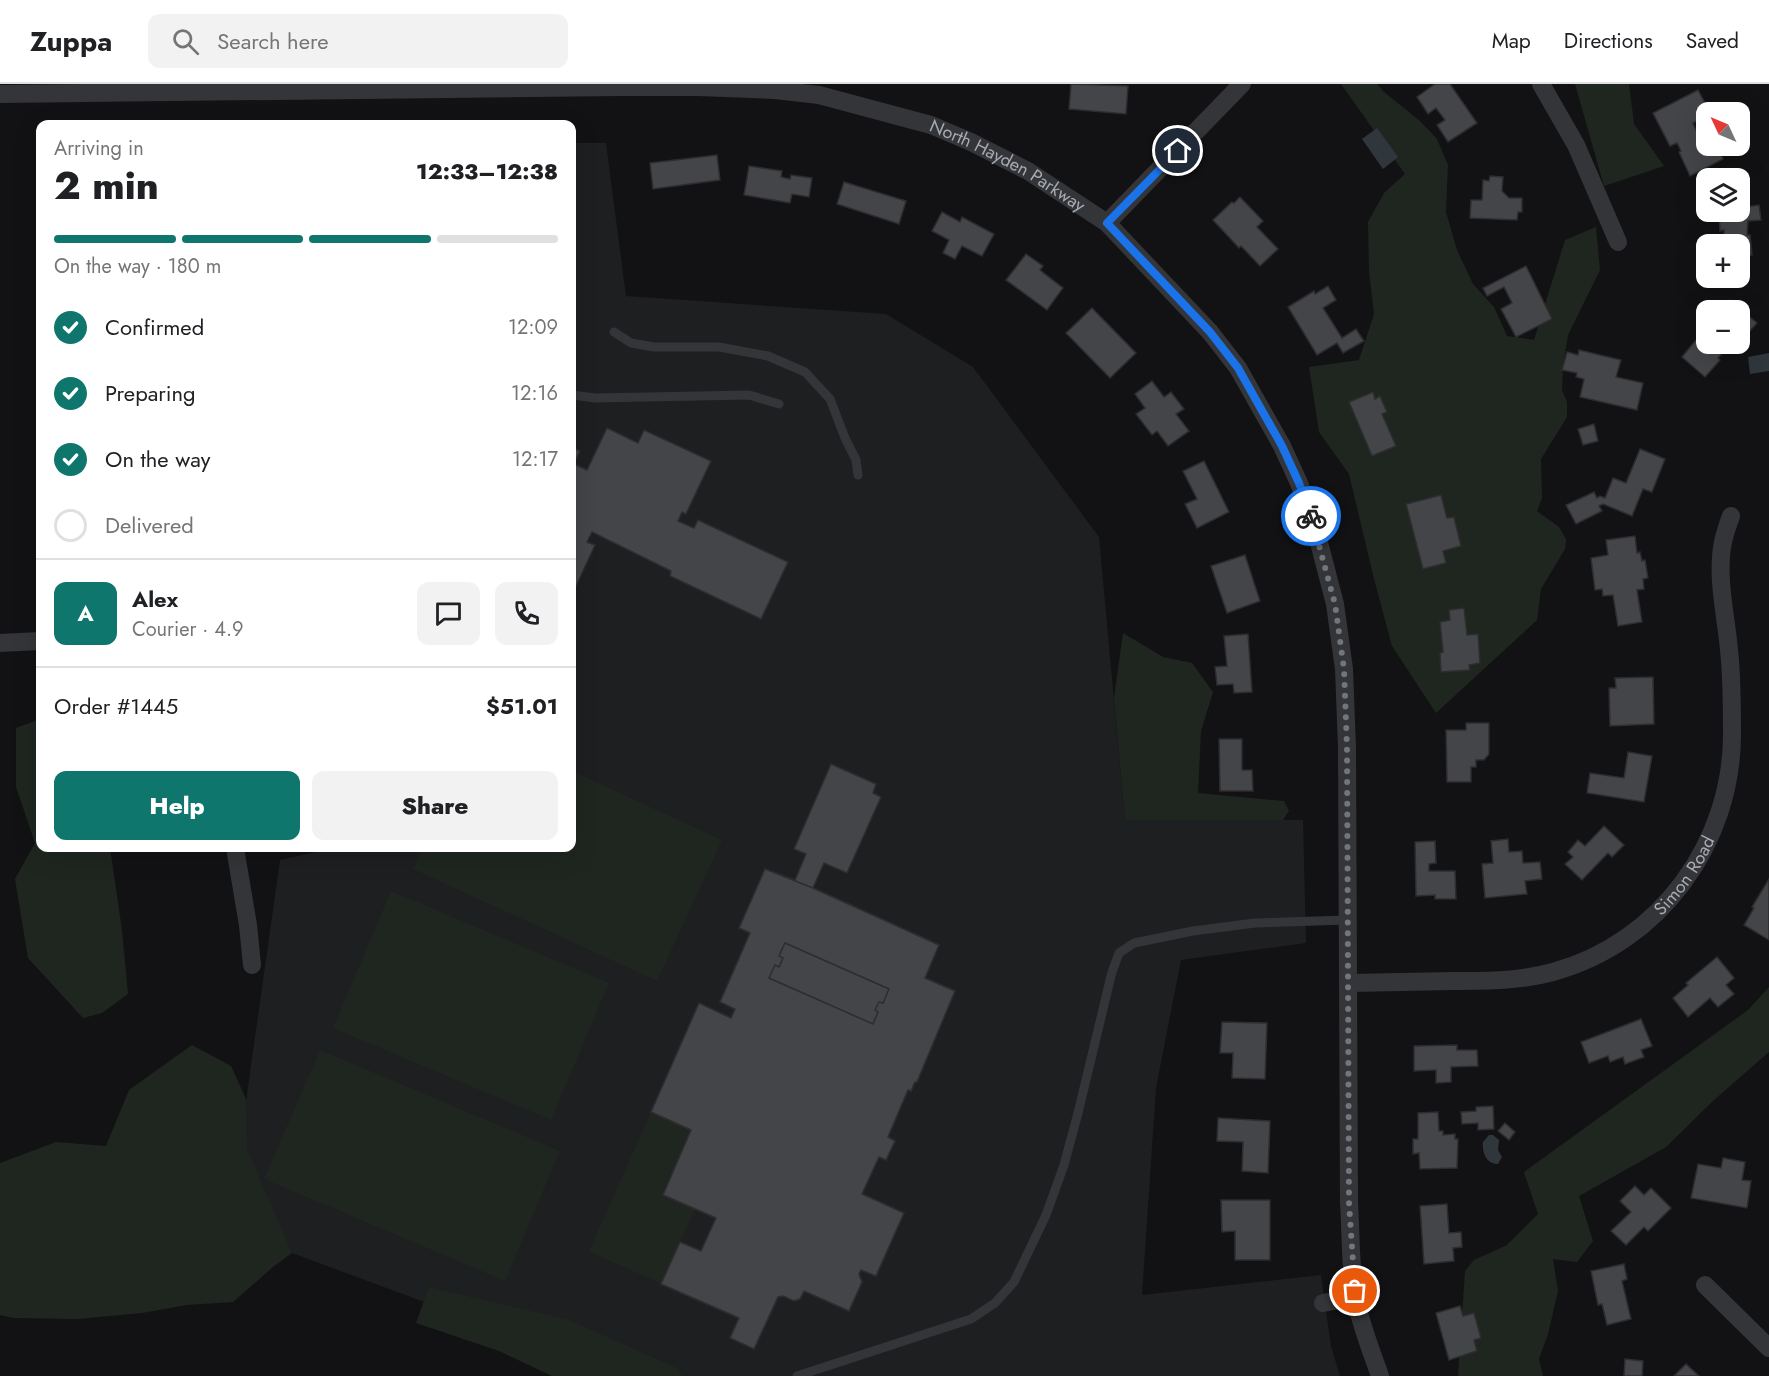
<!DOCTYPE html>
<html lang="en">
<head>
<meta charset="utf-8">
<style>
  :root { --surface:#fff; --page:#f2f2f2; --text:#202124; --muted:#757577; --line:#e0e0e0; --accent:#0f766e }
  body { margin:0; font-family:Jost,sans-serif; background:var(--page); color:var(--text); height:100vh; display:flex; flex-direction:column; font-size:22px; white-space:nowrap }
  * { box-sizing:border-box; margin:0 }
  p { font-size:20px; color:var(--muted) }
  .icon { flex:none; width:33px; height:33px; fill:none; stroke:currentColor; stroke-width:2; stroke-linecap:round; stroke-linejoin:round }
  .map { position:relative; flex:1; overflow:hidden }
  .drawer { position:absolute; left:36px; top:36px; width:540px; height:732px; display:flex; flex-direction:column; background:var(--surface); border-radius:12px; box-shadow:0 6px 24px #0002 }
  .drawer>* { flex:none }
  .needle { width:39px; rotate:314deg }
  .tools { position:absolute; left:1696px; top:18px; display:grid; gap:12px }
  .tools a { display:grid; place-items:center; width:54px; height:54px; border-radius:12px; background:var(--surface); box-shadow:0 6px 24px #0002; font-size:30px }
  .pin { position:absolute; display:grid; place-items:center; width:51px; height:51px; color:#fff; margin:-26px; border:3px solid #fff; border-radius:50%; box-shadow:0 2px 6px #0007 }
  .courier { position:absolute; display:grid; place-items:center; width:60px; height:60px; margin:-30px; border:4px solid #1a73e8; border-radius:50%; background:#fff; color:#222; box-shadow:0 2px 8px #0007 }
  .overview em { font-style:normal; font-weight:800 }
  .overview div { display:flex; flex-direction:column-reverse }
  .overview { display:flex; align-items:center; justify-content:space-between; height:102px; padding:0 18px }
  h1 { font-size:39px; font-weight:800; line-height:45px }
  .bar { display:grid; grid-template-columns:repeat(4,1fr); gap:9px 6px; align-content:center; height:72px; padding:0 18px }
  .bar i { height:8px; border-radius:4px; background:var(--line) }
  .bar .active { background:var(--accent) }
  .bar p { grid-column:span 4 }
  .line { display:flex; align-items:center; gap:15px; padding:0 18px; border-top:2px solid var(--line) }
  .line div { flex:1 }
  .round { display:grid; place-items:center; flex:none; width:63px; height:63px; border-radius:12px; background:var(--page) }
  ol { padding:0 18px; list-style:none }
  li { display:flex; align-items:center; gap:18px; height:66px }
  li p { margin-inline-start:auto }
  li .icon { padding:6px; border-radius:50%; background:var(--accent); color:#fff; stroke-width:4 }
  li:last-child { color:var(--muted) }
  li i { width:33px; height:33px; border:3px solid var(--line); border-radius:50% }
  .primary-button { display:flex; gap:12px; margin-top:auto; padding:12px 18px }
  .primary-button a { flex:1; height:69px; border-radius:12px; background:var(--accent); color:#fff; font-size:24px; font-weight:800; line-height:69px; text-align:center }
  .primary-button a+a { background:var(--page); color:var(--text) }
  header { display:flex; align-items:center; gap:36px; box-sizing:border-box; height:84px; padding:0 30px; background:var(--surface); border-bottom:2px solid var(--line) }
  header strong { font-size:28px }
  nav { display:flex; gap:33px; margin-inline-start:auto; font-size:21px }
  .search { width:420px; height:54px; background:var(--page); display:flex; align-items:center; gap:15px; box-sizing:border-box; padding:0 21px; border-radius:12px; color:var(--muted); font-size:22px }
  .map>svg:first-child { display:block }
  .built { fill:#1e1f20 }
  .green { fill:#1f2620 }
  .water { fill:#2f373c }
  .building { fill:#444548; stroke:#2d2d2f; stroke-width:1.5; fill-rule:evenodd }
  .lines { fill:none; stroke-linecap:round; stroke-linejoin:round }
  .lane { stroke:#343538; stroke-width:9 }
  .street { stroke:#343538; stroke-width:18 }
  .done { stroke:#72757b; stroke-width:6; stroke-dasharray:0 10.8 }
  .route { stroke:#1a73e8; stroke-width:8 }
  .labels { text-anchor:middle; stroke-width:4.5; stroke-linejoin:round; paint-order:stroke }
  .street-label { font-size:18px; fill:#a6aab2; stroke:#0d0d0e }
</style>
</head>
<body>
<header>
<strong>Zuppa</strong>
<div class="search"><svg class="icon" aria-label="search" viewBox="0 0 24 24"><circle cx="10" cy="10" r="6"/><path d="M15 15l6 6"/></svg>Search here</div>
<nav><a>Map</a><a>Directions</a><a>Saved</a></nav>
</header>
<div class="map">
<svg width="1769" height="1292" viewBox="0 0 1769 1292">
  <rect width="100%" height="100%" fill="#121214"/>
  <path class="built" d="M572 59H606L626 212 886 230 973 283 1099 453 1125 736H1303L1306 859 1181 876 1156 1004 1142 1211 1321 1191 1331 1262 1340 1292H624L292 1169 239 1067 280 776 333 764H572Z"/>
  <g class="green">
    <path d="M1341 0H1377L1384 8 1420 37 1437 55 1448 81 1446 128 1457 166 1473 200 1494 223 1507 252 1534 256 1565 156 1596 143 1600 186 1568 251 1563 282 1562 306 1567 318V333L1541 375 1542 414 1537 427 1559 443 1566 455 1565 465 1541 505 1537 536 1436 629 1392 562 1374 495 1349 390 1319 348 1309 283 1359 276 1374 230 1369 187 1368 138 1384 109 1405 90Z"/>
    <path d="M1575 0H1629L1634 40 1664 82 1604 102Z"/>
    <path d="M1123 549 1163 573 1192 579 1213 608 1201 647 1198 709 1284 717 1289 727 1283 736H1125L1114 614Z"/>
    <path d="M40 635V764H110L122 846 128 910 102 929 83 934 28 874 15 795 35 759 16 703V644Z"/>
    <path d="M572 687 722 756 657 897 413 785 422 764H572Z"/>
    <path d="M391 807 609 899 551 1036 333 944Z"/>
    <path d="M1769 903V968L1714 1016 1666 1063 1579 1112 1593 1157 1577 1178 1553 1175 1558 1207 1548 1250 1539 1275 1543 1292H1458L1465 1187 1474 1176 1507 1161 1538 1130 1524 1088 1748 926Z"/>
    <path d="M192 961 231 982 246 1015 247 1065 292 1169 273 1183 233 1218 187 1221 142 1229 78 1235 14 1234 0 1231V1079L56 1058 106 1062 129 1006Z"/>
    <path d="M320 966 560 1067 505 1197 264 1095Z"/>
    <path d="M651 1028 691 1046 663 1110 695 1125 661 1200 589 1167Z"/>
    <path d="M429 1203 569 1236 675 1283 683 1292H552L499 1267 416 1239Z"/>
  </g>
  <g class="water">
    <path d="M1377 44 1398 73 1383 85 1362 55Z"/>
    <path d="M1769 269V287L1750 290 1748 273Z"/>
    <path d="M1489 1051H1493L1499 1056 1498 1066 1502 1073 1498 1080C1486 1080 1482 1068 1483 1058Z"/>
  </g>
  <g class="building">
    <path d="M1071 0 1128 2 1126 30 1069 25Z"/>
    <path d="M1435 0H1450L1477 39 1448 58 1437 41 1445 36 1436 24 1428 30 1417 13Z"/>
    <path d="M1698 6 1706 21 1697 25 1702 35 1693 39 1699 53 1697 54 1698 57 1707 53V62H1717L1723 75 1690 92 1679 68 1681 67 1677 59 1670 62 1653 29Z"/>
    <path d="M717 71 720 96 653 105 650 79Z"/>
    <path d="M749 82 782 87 781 93 790 95 791 91 812 94 809 113 792 110 790 119 744 111Z"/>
    <path d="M1490 92 1503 93 1502 107 1509 114H1522V128H1518L1517 136 1470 134 1471 116H1482L1483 96 1489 97Z"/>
    <path d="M844 98 906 117 899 140 837 120Z"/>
    <path d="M1745 107 1746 123 1759 121 1761 136 1748 137 1747 151H1750L1752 171 1740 172V160H1722L1721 151H1724V146L1720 147 1719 128H1740V108Z"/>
    <path d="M1240 113 1263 137 1257 143 1278 165 1260 182 1241 162 1239 164 1213 136 1232 118 1234 119Z"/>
    <path d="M942 128 960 138 962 133 994 150 982 172 962 162 955 175 943 169 949 156 932 147Z"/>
    <path d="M1026 170 1043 182 1040 186 1063 204 1047 226 1006 196Z"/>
    <path d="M1526 182 1552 235 1516 253 1501 225 1512 219 1504 203 1487 212 1483 204Z"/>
    <path d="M1328 202 1336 216 1323 224 1342 254 1356 245 1364 257 1343 269 1337 259 1317 271 1288 223 1314 207 1315 210Z"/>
    <path d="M1730 216 1757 239 1740 258V226H1722Z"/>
    <path d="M1092 224 1136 269 1110 294 1066 249Z"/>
    <path d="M1707 244V260H1730L1718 274 1720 276 1705 293 1682 273 1696 256 1699 258 1703 253 1701 250Z"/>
    <path d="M1579 266 1621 276 1616 293 1643 299 1637 326 1580 313 1584 295 1576 293 1577 289 1562 286 1567 268 1578 271Z"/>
    <path d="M1152 297 1164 313 1171 308 1184 325 1176 330 1189 347 1168 362 1157 347 1152 351 1136 330 1145 324 1135 310Z"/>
    <path d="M1373 308 1375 315 1380 312 1387 328 1382 330 1396 362 1372 372 1349 318Z"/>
    <path d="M1594 340 1598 357 1583 361 1578 345Z"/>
    <path d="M607 344 638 359 644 346 711 377 686 430 682 428 678 437 694 444 698 436 788 478 761 535 670 492 671 487 592 448 587 458 595 461 572 511V363L580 367 574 380 587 386Z"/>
    <path d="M1640 365 1665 375 1652 408 1643 405 1632 432 1603 420 1599 422 1602 427 1576 440 1566 421 1594 408 1597 414 1600 412 1605 414 1613 394 1626 399Z"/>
    <path d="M1204 377 1229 428 1197 444 1185 420 1197 415 1183 387Z"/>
    <path d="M1441 411 1447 434 1454 433 1461 462 1443 467 1446 479 1423 485 1406 420Z"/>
    <path d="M1635 452 1637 469 1640 468 1642 477 1645 476 1648 494 1643 495 1644 505 1637 506 1642 538 1618 542 1613 511 1603 512 1602 505 1595 506 1591 474 1608 471 1606 456Z"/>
    <path d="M1245 471 1260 517 1227 529 1211 482Z"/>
    <path d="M1464 524 1467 551 1478 550 1480 579 1469 581 1470 586 1441 588 1440 569 1443 568 1440 538 1450 536 1449 526Z"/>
    <path d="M1248 550 1252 608 1234 609 1233 600 1217 601 1215 583 1227 582 1224 552Z"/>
    <path d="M1653 593 1654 640 1610 642 1609 604H1616L1615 594Z"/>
    <path d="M1466 639H1489V670L1484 676H1476V683H1471V698H1447L1446 646H1466Z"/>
    <path d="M1219 655H1242V686H1252L1253 707H1220Z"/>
    <path d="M1628 668 1652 672 1644 718 1587 709 1590 689 1624 694Z"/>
    <path d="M831 680 876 700 873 709 881 713 847 789 824 779 813 804 939 861 925 894 955 907 917 998H915L911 1007 908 1006 888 1053 895 1057 886 1076 879 1073 862 1110 904 1129 876 1192 861 1186 859 1190 862 1198 849 1227 804 1207 800 1215 794 1217 783 1212 778 1213 754 1265 730 1254 739 1234 661 1200 680 1158 701 1167 716 1134 663 1111 691 1046 651 1028 699 919 731 934 735 925 720 918 750 849 739 844 765 785 795 796 806 770 794 765Z"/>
    <path d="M1604 742 1624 761 1612 773 1608 769 1582 796 1565 780 1573 773 1568 768 1578 756 1585 762Z"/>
    <path d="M1508 755 1509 768 1522 767 1523 779 1540 778 1542 795 1525 797 1527 810 1485 814 1482 780 1493 779 1491 757Z"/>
    <path d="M1435 757 1436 779 1429 780V787H1455L1456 815H1435V811L1416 812 1415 758Z"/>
    <path d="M765 785 813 804 939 861 925 894 955 907 917 998H915L911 1007 908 1006 888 1053 895 1057 886 1076 879 1073 862 1110 904 1129 876 1192 861 1186 859 1190 862 1198 849 1227 804 1207 800 1215 794 1217 783 1212 778 1213 754 1265 730 1254 739 1234 661 1200 680 1158 701 1167 716 1134 663 1111 691 1046 651 1028 699 919 731 934 735 925 720 918 750 849 739 844ZM785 859 889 905 883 919 879 918 875 926 878 928 873 940 769 894 775 881 779 883 783 874 779 872Z"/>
    <path d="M1769 795V856L1744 841 1754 824 1752 823Z"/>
    <path d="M1717 873 1734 894 1726 901 1734 910 1718 923 1710 914 1688 933 1673 914 1688 901 1686 899Z"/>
    <path d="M1641 935 1652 962 1641 966 1644 973 1625 980 1623 973 1610 978 1608 972 1589 979 1581 958Z"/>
    <path d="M1222 938 1267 939 1265 995 1232 994 1233 969H1220Z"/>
    <path d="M1457 961V966H1477L1478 982 1451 983V998L1436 999V986L1414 987V962Z"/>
    <path d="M1493 1022 1494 1045 1478 1046V1039L1462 1040 1461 1028 1476 1027V1023Z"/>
    <path d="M1438 1028 1439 1047H1443V1051L1455 1050V1055H1458L1457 1084 1420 1085 1419 1069 1413 1070V1055H1418V1029Z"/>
    <path d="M1218 1034 1270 1037 1268 1089 1242 1087 1243 1058 1217 1057Z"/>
    <path d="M1505 1039 1515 1048 1509 1056 1498 1047Z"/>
    <path d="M1723 1074 1745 1078 1742 1096 1751 1097 1747 1124 1691 1114 1698 1080 1721 1084Z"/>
    <path d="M1635 1102 1644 1111 1651 1104 1671 1124 1648 1147 1644 1143 1626 1161 1611 1147 1631 1128 1620 1117Z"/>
    <path d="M1221 1116H1270V1176H1235V1147L1222 1148Z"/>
    <path d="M1447 1120 1449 1149 1461 1148 1462 1163 1453 1164 1454 1177 1424 1180 1420 1122Z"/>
    <path d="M1624 1180 1627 1195 1622 1197 1631 1235 1607 1241 1602 1220 1598 1221 1591 1187Z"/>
    <path d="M1460 1222 1463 1232 1474 1229 1481 1254 1474 1256 1477 1267 1449 1276 1436 1229Z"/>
    <path d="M1625 1275 1643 1277 1642 1292H1624Z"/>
    <path d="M1686 1280 1699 1292H1674Z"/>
  </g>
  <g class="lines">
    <g class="lane">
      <path d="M614 248 631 259 654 263H719L768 272 805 288 830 315 845 354 856 376 858 391"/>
      <path d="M572 311 595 314 749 311 779 320"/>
      <path d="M797 1292 971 1235 995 1219 1014 1198 1046 1131 1064 1081 1078 1029 1112 888 1119 869 1134 859 1193 847 1255 839 1347 836"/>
    </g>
    <g class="street">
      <path d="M1541 0 1576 61 1618 158"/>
      <path id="s1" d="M0 10 622 3H698L775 6 819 11 931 41 971 58 1028 87 1107 139 1210 248 1238 284 1282 362 1299 399 1316 447 1335 520 1344 585 1347 664 1349 1119C1351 1149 1350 1181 1355 1212 1360 1239 1371 1266 1380 1292"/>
      <path d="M1107 139 1242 0"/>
      <path d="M0 559 40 557"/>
      <path d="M235 764 248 841 252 881"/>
      <path id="s2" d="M1349 899C1384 898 1418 898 1453 897 1487 897 1520 897 1553 888 1660 859 1733 758 1732 648 1732 621 1732 593 1729 566 1726 531 1716 493 1723 458 1725 449 1728 440 1731 432"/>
      <path d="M1705 1201 1769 1264"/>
      <path d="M1323 1219 1355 1213"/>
    </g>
  </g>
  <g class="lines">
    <path class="done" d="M1311 432 1335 520 1344 585 1347 664 1349 1119 1355 1207"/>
    <path class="route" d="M1178 67 1107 139 1210 248 1238 284 1282 362 1299 399 1311 432"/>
  </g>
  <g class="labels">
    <g class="street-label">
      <text dy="6" stroke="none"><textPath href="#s1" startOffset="1022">North Hayden Parkway</textPath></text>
      <text dy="6" stroke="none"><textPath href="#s2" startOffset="372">Simon Road</textPath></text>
    </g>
  </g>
</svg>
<div class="tools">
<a><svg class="needle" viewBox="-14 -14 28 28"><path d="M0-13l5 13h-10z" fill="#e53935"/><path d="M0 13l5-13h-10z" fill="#757577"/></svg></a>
<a><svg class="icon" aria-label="layers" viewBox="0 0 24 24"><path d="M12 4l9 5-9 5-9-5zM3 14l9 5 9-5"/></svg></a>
<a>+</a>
<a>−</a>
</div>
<div class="pin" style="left:1355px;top:1207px;background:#ea580c"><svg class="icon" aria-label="bag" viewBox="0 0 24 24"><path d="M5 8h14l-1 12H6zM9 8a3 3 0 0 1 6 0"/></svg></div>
<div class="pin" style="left:1178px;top:67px;background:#1f2937"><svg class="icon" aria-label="home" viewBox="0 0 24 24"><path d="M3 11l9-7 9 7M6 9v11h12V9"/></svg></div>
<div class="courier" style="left:1311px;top:432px"><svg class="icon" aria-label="bike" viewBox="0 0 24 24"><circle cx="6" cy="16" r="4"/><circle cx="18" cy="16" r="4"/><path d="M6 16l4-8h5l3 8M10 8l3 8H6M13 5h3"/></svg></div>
<section class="drawer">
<div class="overview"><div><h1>2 min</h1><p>Arriving in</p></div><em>12:33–12:38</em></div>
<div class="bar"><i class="active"></i><i class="active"></i><i class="active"></i><i></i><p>On the way · 180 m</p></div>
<ol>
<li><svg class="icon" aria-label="check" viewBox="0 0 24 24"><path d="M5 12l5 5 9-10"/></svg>Confirmed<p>12:09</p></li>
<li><svg class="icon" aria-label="check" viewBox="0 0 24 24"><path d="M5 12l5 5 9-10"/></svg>Preparing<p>12:16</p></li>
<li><svg class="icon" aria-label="check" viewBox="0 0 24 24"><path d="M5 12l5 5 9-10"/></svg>On the way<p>12:17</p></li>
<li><i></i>Delivered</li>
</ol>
<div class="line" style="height:108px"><b class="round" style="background:var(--accent);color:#fff">A</b><div><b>Alex</b><p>Courier · 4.9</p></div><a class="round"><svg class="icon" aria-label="chat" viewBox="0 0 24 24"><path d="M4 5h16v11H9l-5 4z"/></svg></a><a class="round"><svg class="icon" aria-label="phone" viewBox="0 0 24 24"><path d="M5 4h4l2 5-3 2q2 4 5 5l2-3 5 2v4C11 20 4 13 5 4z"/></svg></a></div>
<div class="line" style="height:78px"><div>Order #1445</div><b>$51.01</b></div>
<div class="primary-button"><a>Help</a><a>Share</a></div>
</section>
</div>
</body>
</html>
